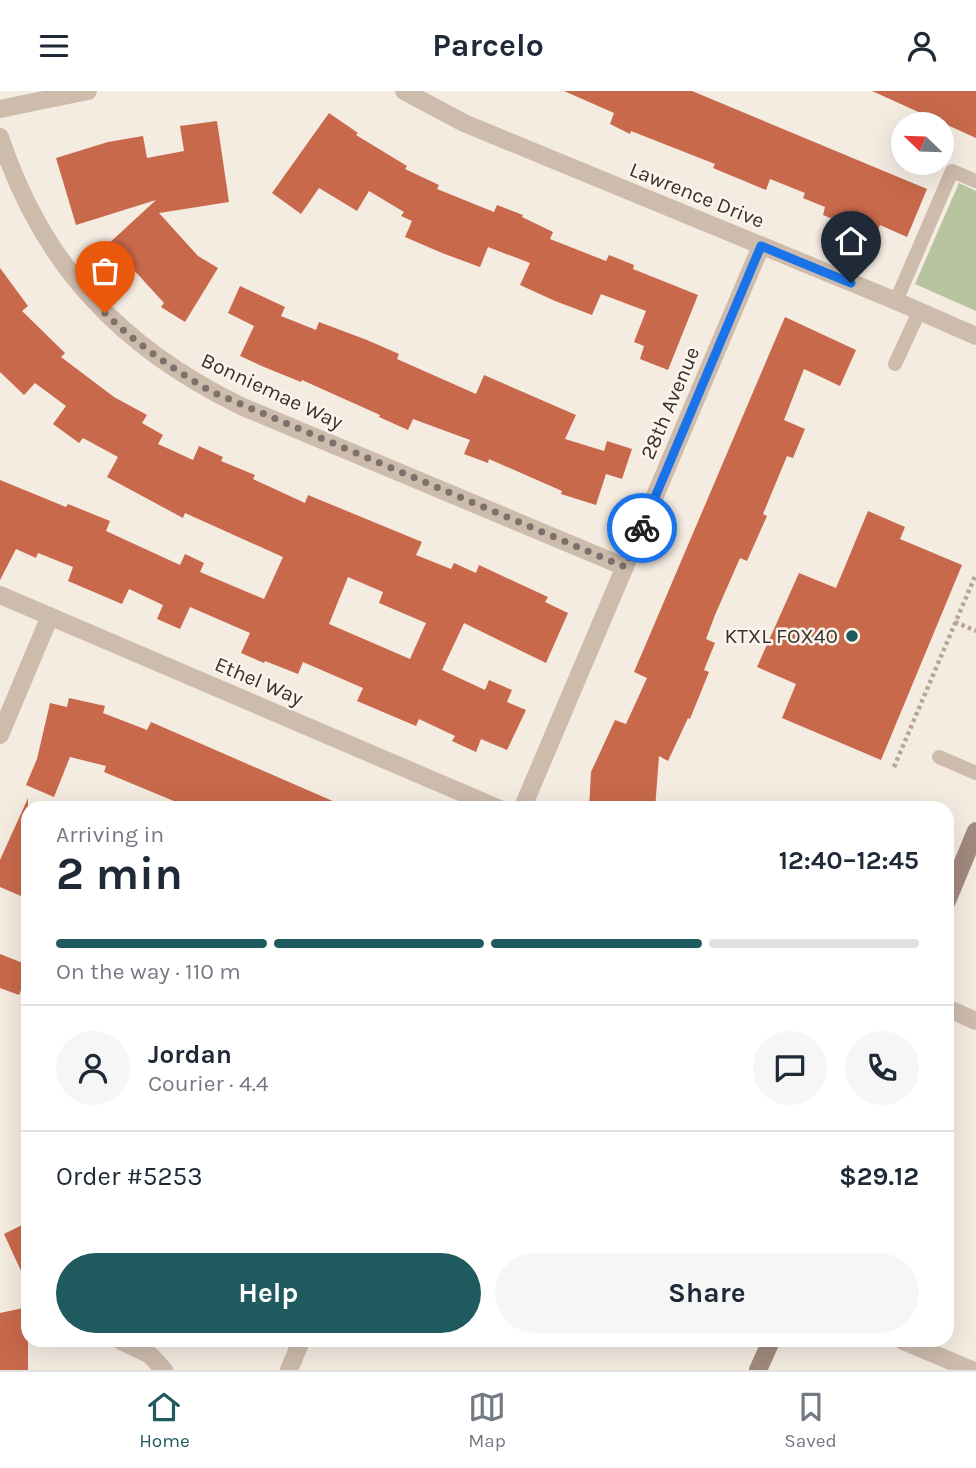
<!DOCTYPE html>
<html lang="en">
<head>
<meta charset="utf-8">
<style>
  :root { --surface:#fff; --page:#f6f6f7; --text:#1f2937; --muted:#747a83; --line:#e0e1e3; --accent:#1f5a5e }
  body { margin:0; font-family:Karla,sans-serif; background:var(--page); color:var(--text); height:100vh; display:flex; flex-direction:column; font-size:26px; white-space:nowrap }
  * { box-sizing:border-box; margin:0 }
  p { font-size:23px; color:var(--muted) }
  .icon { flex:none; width:38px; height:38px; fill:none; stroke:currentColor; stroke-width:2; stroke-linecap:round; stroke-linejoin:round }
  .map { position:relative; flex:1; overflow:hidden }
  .side { position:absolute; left:21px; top:710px; width:933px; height:546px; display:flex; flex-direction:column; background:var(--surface); border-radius:21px; box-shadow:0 7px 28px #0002 }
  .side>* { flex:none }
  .needle { width:46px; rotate:293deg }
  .buttons { position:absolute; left:891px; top:21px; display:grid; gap:14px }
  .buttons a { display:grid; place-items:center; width:63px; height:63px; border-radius:50%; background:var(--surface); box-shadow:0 7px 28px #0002; font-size:35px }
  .pin { position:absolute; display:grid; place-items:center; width:60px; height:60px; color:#fff; margin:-72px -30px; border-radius:50% 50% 50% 0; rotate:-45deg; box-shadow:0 0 7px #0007 }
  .pin .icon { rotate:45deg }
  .courier { position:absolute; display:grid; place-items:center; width:70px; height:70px; margin:-35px; border:5px solid #1a73e8; border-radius:50%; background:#fff; color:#222; box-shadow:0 2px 9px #0007 }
  .overview em { font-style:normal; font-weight:700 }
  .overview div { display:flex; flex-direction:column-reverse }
  .overview { display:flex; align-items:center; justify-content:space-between; height:119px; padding:0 35px }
  h1 { font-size:46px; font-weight:700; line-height:52px }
  .bar { display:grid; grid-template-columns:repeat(4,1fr); gap:10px 7px; align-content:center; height:84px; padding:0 35px }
  .bar i { height:9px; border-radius:5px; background:var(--line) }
  .bar .active { background:var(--accent) }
  .bar p { grid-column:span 4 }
  .line { display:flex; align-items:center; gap:18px; padding:0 35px; border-top:2px solid var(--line) }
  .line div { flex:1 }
  .round { display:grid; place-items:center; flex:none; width:74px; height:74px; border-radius:37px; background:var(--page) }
  .button { display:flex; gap:14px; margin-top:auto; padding:14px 35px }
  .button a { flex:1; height:80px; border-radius:42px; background:var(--accent); color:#fff; font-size:28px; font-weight:700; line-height:80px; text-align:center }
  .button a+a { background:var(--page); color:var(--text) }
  header { display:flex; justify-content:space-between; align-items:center; height:91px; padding:0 35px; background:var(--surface); font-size:32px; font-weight:700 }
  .dock { display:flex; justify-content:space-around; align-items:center; height:98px; border-top:2px solid var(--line); background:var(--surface); font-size:19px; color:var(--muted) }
  .dock a { display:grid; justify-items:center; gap:4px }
  .dock .active { color:var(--accent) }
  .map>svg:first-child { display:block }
  .green { fill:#b8c4a0 }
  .building { fill:#c8694b; fill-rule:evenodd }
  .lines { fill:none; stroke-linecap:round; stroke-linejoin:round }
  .path { stroke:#b9a596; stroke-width:4.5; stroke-dasharray:3.5 3.5; stroke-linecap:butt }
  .service { stroke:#cdbbac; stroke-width:14 }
  .minor { stroke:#cdbbac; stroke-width:18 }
  .secondary { stroke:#a18a7d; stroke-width:18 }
  .done { stroke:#7c716b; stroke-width:7; stroke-dasharray:0 12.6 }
  .route { stroke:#1a73e8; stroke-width:9 }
  .poi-dot { fill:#1f5a5e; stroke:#fbf5ee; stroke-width:2.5 }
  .labels { text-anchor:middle; stroke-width:5; stroke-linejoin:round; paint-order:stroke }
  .street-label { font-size:21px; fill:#3b302b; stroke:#fbf5ee }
  .poi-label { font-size:21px; fill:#3b302b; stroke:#fbf5ee; text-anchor:end }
</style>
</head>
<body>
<header><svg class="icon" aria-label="menu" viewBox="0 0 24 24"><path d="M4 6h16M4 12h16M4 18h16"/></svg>Parcelo<svg class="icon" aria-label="person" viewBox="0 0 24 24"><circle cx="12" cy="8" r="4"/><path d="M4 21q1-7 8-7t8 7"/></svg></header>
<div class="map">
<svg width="976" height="1279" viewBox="0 0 976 1279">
  <rect width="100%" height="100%" fill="#f4ebe1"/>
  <path class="green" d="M959 92 976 100V220L915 193Z"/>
  <g class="building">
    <path d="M564 0H692L927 98 907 146 880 134 875 146 823 124 825 116 803 107 805 102 770 88 766 99 713 77 715 73 631 40 630 43 610 33 614 22Z"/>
    <path d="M872 0H976V47Z"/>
    <path d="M329 22 358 42 356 44 407 75 405 78 439 94 437 98 494 121 497 114 523 124 522 126 553 141 550 148 606 170 609 164 634 174 633 178 698 204 668 279 640 268 644 255 634 251 646 220 601 203 592 224 555 210 520 194 530 172 488 156 480 176 442 162 405 146 412 130 401 125 404 121 369 100 357 120 319 97 301 123 272 102Z"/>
    <path d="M217 30 229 111 159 122 198 165 218 177 185 231 161 216 164 212 133 178 129 182 105 156 156 109 76 134 56 67 108 51 143 45 147 67 184 60 180 35Z"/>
    <path d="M0 177 28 215 22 220 65 262 61 266 114 306 147 324 142 332 163 344 158 353 193 369 199 355 223 366 221 370 255 384 253 388 305 412 308 404 422 451 416 464 451 478 454 472 476 482 479 474 548 506 545 511 568 522 546 572 464 532 442 579 485 599 489 589 512 599 507 611 526 619 507 659 481 648 476 661 452 650 455 645 419 628 416 635 357 610 363 597 303 571 298 583 265 570 264 572 241 562 250 542 190 516 180 538 157 528 163 514 129 498 122 513 68 490 73 476 38 462 36 467 16 458 0 489V389L66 416 68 413 110 430 106 440 180 474 185 463 204 472 200 481 264 508 283 466 185 422 183 427 107 386 118 366 83 347 79 352 53 333 66 315 35 292 24 304 0 281ZM348 486 383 501 379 512 426 532 410 568 329 533Z"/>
    <path d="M240 195 285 216 281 225 316 239 319 231 367 249 399 263 397 268 476 303 484 284 576 324 565 348 604 360 607 350 632 358 622 388 606 383 596 414 561 403 562 400 489 368 488 372 464 363 470 349 413 328 408 339 379 326 380 324 302 289 301 291 264 276 240 265 254 235 228 222Z"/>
    <path d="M785 226 856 259 840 295 804 278 784 329 805 338 793 367 787 365 763 423 767 425 747 470 740 467 715 524 706 548 715 552 704 579 709 581 690 628 688 627 668 670 659 665 655 718H589L591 681 615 629 626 633 647 587 634 581Z"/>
    <path d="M868 420 905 436 900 448 962 474 881 669 782 627 796 593 757 576 799 482 836 497Z"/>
    <path d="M69 607 105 615 103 622 147 639 151 631 351 718H193L104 681 106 675 70 666 54 706 26 694 37 668 50 612 67 616Z"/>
    <path d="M28 707V808L0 796V769Z"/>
    <path d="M0 863 28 874V882L19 904 0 897Z"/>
    <path d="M28 1131V1195L4 1143Z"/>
    <path d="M28 1216V1279H0V1222Z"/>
  </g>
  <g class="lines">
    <g class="path">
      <path d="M955 531 976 540"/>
      <path d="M894 676 976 483"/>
    </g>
    <g class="service">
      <path d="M896 210 952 80 976 90"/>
      <path d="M895 273 919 221"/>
      <path d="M939 666 976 682"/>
    </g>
    <g class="minor">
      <path d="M404 0 464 32 896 210 976 245"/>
      <path d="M0 18 88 0"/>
      <path d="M0 46C43 175 121 257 243 316L625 476"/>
      <path d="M0 504 500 718"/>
      <path d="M0 644 50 525"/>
      <path d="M522 718 761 155"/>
      <path d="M947 917 976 930"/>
      <path d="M121 1250 150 1264 164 1279"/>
      <path d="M903 1250 972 1279"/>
      <path d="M289 1279 301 1250"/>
    </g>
    <g class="secondary">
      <path d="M947 810 976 740"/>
      <path d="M758 1279 771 1250"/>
    </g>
  </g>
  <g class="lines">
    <path class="done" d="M105 222C136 253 172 277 210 300L625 476 642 437"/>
    <path class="route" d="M642 437 761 155 851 192"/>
  </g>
  <circle class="poi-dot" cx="852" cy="545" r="7"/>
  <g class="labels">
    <g class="street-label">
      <text transform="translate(697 104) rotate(22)" y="7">Lawrence Drive</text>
      <text transform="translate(272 300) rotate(25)" y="7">Bonniemae Way</text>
      <text transform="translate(670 312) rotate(-67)" y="7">28th Avenue</text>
      <text transform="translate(259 590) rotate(23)" y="7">Ethel Way</text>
    </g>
    <g class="poi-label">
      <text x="838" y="552">KTXL FOX40</text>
    </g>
  </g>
</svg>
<div class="buttons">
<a><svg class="needle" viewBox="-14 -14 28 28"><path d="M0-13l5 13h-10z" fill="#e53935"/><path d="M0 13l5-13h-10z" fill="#747a83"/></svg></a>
</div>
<div class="pin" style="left:105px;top:222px;background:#ea580c"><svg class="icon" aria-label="bag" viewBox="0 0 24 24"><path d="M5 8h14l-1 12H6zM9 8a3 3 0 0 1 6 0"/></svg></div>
<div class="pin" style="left:851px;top:192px;background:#1f2937"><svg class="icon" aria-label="home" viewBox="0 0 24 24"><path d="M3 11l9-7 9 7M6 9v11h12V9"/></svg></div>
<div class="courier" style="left:642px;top:437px"><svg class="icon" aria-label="bike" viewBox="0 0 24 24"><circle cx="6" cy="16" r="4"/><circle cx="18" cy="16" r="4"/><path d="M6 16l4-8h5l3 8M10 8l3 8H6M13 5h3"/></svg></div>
<section class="side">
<div class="overview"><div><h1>2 min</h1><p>Arriving in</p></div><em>12:40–12:45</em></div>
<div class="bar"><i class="active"></i><i class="active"></i><i class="active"></i><i></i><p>On the way · 110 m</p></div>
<div class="line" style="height:126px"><a class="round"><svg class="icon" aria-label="person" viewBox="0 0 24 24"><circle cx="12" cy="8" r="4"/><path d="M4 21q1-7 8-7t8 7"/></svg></a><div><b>Jordan</b><p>Courier · 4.4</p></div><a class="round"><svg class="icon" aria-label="chat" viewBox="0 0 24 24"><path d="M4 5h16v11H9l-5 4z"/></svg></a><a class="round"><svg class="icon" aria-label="phone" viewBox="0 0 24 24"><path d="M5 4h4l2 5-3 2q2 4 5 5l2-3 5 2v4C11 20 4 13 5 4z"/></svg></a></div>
<div class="line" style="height:91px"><div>Order #5253</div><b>$29.12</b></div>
<div class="button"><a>Help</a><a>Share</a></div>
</section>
</div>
<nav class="dock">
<a class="active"><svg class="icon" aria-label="home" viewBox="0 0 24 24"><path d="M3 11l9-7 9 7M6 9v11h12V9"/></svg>Home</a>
<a><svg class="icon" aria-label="map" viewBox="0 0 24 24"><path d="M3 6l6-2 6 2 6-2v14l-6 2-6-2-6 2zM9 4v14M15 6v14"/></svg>Map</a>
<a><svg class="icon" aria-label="saved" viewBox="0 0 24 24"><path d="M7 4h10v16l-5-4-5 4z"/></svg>Saved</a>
</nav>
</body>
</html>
